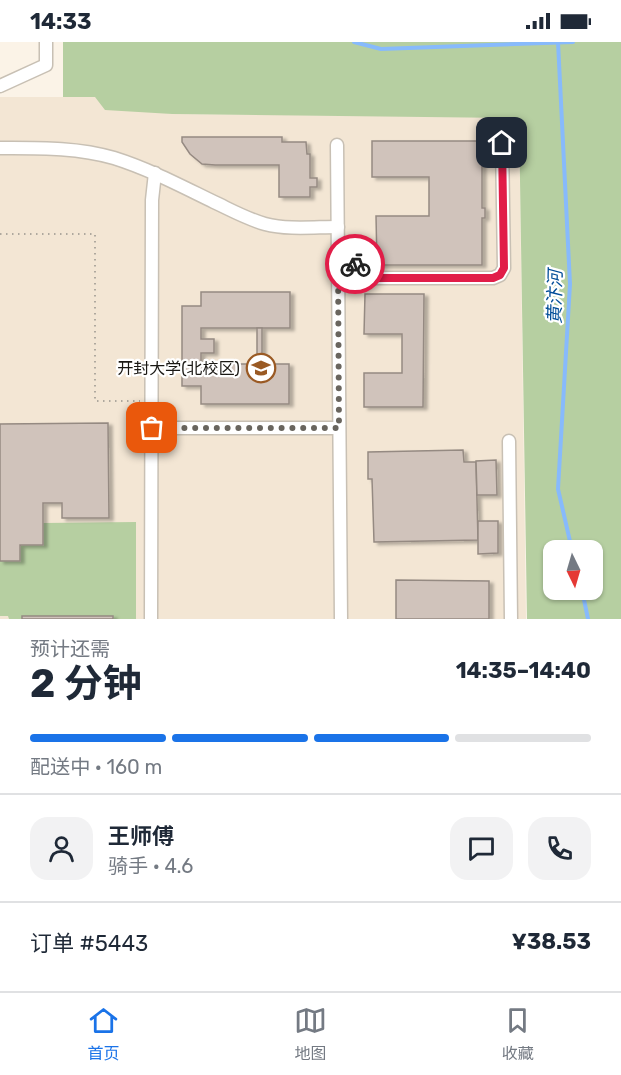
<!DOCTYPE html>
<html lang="zh">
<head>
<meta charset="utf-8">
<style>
  :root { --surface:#fff; --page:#f2f2f3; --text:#1f2937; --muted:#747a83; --line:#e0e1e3; --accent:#1a73e8 }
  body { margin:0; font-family:Rubik,"Noto Sans SC",sans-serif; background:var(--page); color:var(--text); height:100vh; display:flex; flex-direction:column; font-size:22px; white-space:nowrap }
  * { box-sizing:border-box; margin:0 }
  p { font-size:20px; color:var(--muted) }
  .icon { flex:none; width:33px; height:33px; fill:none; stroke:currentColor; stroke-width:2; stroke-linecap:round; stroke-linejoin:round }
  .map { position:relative; height:577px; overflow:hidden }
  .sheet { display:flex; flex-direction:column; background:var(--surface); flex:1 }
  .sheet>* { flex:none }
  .needle { width:39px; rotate:175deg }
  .fabs { position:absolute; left:543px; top:498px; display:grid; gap:12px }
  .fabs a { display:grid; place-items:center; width:60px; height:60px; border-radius:12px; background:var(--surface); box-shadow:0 2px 4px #0004; font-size:30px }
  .pin { position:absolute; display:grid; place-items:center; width:51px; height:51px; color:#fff; margin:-26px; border-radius:12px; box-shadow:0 3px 9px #0006 }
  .courier { position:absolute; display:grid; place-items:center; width:60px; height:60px; margin:-30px; border:4px solid #e11d48; border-radius:50%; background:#fff; color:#222; box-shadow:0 2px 8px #0007 }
  .head em { font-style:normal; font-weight:700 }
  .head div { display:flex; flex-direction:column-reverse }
  .head { display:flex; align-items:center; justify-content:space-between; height:102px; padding:0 30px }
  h1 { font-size:39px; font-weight:700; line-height:45px }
  .bar { display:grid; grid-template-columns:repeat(4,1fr); gap:9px 6px; align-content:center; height:72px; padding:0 30px }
  .bar i { height:8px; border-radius:4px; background:var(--line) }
  .bar .selected { background:var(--accent) }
  .bar p { grid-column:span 4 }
  .line { display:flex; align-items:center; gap:15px; padding:0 30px; border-top:2px solid var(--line) }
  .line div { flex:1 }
  .round { display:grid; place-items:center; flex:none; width:63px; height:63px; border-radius:18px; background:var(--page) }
  .status { display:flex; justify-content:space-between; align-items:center; height:42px; padding:0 30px; background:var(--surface); direction:ltr }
  .status svg { height:16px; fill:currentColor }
  .tabs { display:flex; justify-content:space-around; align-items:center; height:84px; border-top:2px solid var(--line); background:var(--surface); font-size:16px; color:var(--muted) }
  .tabs a { display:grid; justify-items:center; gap:3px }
  .tabs .selected { color:var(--accent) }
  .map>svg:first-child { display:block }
  .built { fill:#f3e6d4 }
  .green { fill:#b6cfa1; fill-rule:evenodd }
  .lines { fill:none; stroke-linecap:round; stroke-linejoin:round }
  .stream { stroke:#87bafc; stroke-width:4 }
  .building { fill:#d0c3bb; stroke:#958a82; stroke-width:1.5; filter:url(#shadow) }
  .minor-casing { stroke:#c8c0b4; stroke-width:15 }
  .path { stroke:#aea89e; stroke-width:2; stroke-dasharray:1.5 4.5; stroke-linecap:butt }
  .minor { stroke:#fff; stroke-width:12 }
  .done { stroke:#69655e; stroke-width:6; stroke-dasharray:0 10.8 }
  .route { stroke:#e11d48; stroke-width:8 }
  .labels { text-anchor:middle; stroke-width:4.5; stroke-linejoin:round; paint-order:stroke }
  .poi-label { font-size:16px; fill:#1a1814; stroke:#fff; text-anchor:end }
  .water-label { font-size:18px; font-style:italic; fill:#004d98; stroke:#fff }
</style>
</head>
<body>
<div class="status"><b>14:33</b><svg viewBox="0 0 49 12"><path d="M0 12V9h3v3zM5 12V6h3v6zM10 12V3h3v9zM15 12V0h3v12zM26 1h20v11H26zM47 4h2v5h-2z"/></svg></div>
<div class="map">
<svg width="621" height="577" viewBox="0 0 621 577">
  <defs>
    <filter id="shadow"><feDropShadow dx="4" dy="2.5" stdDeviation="1.5" flood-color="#0004"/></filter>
  </defs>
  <rect width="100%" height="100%" fill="#fbf3e7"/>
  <path class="built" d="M0 55H95L172 72 519 75 526 577H0Z"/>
  <g class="green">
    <path d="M63 0H621V577H527L519 76 172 72 105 68 95 55H63ZM592 508V548H554V508Z"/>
    <path d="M136 480V577H9L8 574H0V519H20V503L43 502V481Z"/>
  </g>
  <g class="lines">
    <g class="stream">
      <path d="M354 0 381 7 573 0"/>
      <path d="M558 0 570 242 558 447 572 508"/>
      <path d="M582 548 588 577"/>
    </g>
  </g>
  <g class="building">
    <path d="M182 95H282V100H306L307 112H310V136H317V145H310V155H279V123H215L202 122 190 112 182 100Z"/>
    <path d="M372 99H482V166H485V176H482V223H377L376 174H429V135H372Z"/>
    <path d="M201 250H290V286H201V297H214V311H201V322H289V362H201V344H182V264H201Z"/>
    <path d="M365 252H424L423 365H364V331H402V292H364Z"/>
    <rect x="257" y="286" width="5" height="36"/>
    <path d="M108 381 109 476H62V461H43V503H20V519H0V382Z"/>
    <path d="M463 408 464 420H476L478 498 374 500 372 437H368V410Z"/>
    <path d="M496 418 497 453H477L476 419Z"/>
    <path d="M478 479H498V511L478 512Z"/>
    <path d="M396 538 489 539V577H396Z"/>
    <rect x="22" y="574" width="91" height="3"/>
  </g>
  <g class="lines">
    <g class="minor-casing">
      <g id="minor">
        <path d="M0 44 46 23V0"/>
        <path d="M337 103 341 577"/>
        <path d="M0 106C37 106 77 105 114 116 149 127 181 144 214 160 231 168 247 177 265 182 288 188 314 185 338 185"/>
        <path d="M338 220 355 222 365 236H493L500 233 504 226 502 101"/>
        <path d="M152 386H339"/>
        <path d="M509 399 511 577"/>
        <path d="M151 577 152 158 155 131"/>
      </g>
    </g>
    <path class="path" d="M0 192H95V359H140"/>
    <use href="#minor" class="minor"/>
  </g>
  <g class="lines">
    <path class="done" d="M152 386H339L338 220 355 222"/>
    <path class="route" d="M355 222 365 236H493L500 233 504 226 502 101"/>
  </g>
  <defs>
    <g id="university-ring" transform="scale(1.5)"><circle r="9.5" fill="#fff" stroke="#9a5a24" stroke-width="1.5"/><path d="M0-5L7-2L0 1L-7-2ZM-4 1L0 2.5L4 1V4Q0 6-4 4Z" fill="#9a5a24"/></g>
  </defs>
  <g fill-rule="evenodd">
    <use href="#university-ring" x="261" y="326"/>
  </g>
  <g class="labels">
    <g class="poi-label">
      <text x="240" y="332">开封大学(北校区)</text>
    </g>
    <g class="water-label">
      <text transform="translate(555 255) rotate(-89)" y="6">黄汴河</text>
    </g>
  </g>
</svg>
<div class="fabs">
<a><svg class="needle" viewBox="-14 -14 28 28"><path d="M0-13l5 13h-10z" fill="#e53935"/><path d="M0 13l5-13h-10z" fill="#747a83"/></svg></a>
</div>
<div class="pin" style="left:152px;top:386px;background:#ea580c"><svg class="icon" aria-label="bag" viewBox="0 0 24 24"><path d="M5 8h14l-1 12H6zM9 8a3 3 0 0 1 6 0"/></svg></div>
<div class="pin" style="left:502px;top:101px;background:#1f2937"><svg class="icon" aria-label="home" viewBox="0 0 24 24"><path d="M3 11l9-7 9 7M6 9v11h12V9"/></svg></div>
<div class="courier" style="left:355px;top:222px"><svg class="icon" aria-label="bike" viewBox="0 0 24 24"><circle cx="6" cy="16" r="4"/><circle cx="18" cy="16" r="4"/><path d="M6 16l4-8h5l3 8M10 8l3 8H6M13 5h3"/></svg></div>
</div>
<section class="sheet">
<div class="head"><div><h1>2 分钟</h1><p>预计还需</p></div><em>14:35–14:40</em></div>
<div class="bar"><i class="selected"></i><i class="selected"></i><i class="selected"></i><i></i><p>配送中 · 160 m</p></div>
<div class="line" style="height:108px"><a class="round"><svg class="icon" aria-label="person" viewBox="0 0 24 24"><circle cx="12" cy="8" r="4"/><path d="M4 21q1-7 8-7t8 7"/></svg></a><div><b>王师傅</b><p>骑手 · 4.6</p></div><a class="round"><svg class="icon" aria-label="chat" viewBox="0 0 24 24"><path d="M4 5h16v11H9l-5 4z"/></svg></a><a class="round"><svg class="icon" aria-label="phone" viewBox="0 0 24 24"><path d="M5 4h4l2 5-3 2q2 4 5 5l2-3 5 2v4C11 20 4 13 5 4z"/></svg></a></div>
<div class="line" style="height:78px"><div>订单 #5443</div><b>¥38.53</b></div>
</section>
<nav class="tabs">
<a class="selected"><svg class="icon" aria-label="home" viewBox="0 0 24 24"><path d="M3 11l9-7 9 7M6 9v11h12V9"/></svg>首页</a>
<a><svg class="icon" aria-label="map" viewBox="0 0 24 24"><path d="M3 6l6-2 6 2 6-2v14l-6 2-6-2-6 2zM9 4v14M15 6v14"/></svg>地图</a>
<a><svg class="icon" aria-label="saved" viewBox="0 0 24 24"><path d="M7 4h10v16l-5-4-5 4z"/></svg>收藏</a>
</nav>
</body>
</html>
